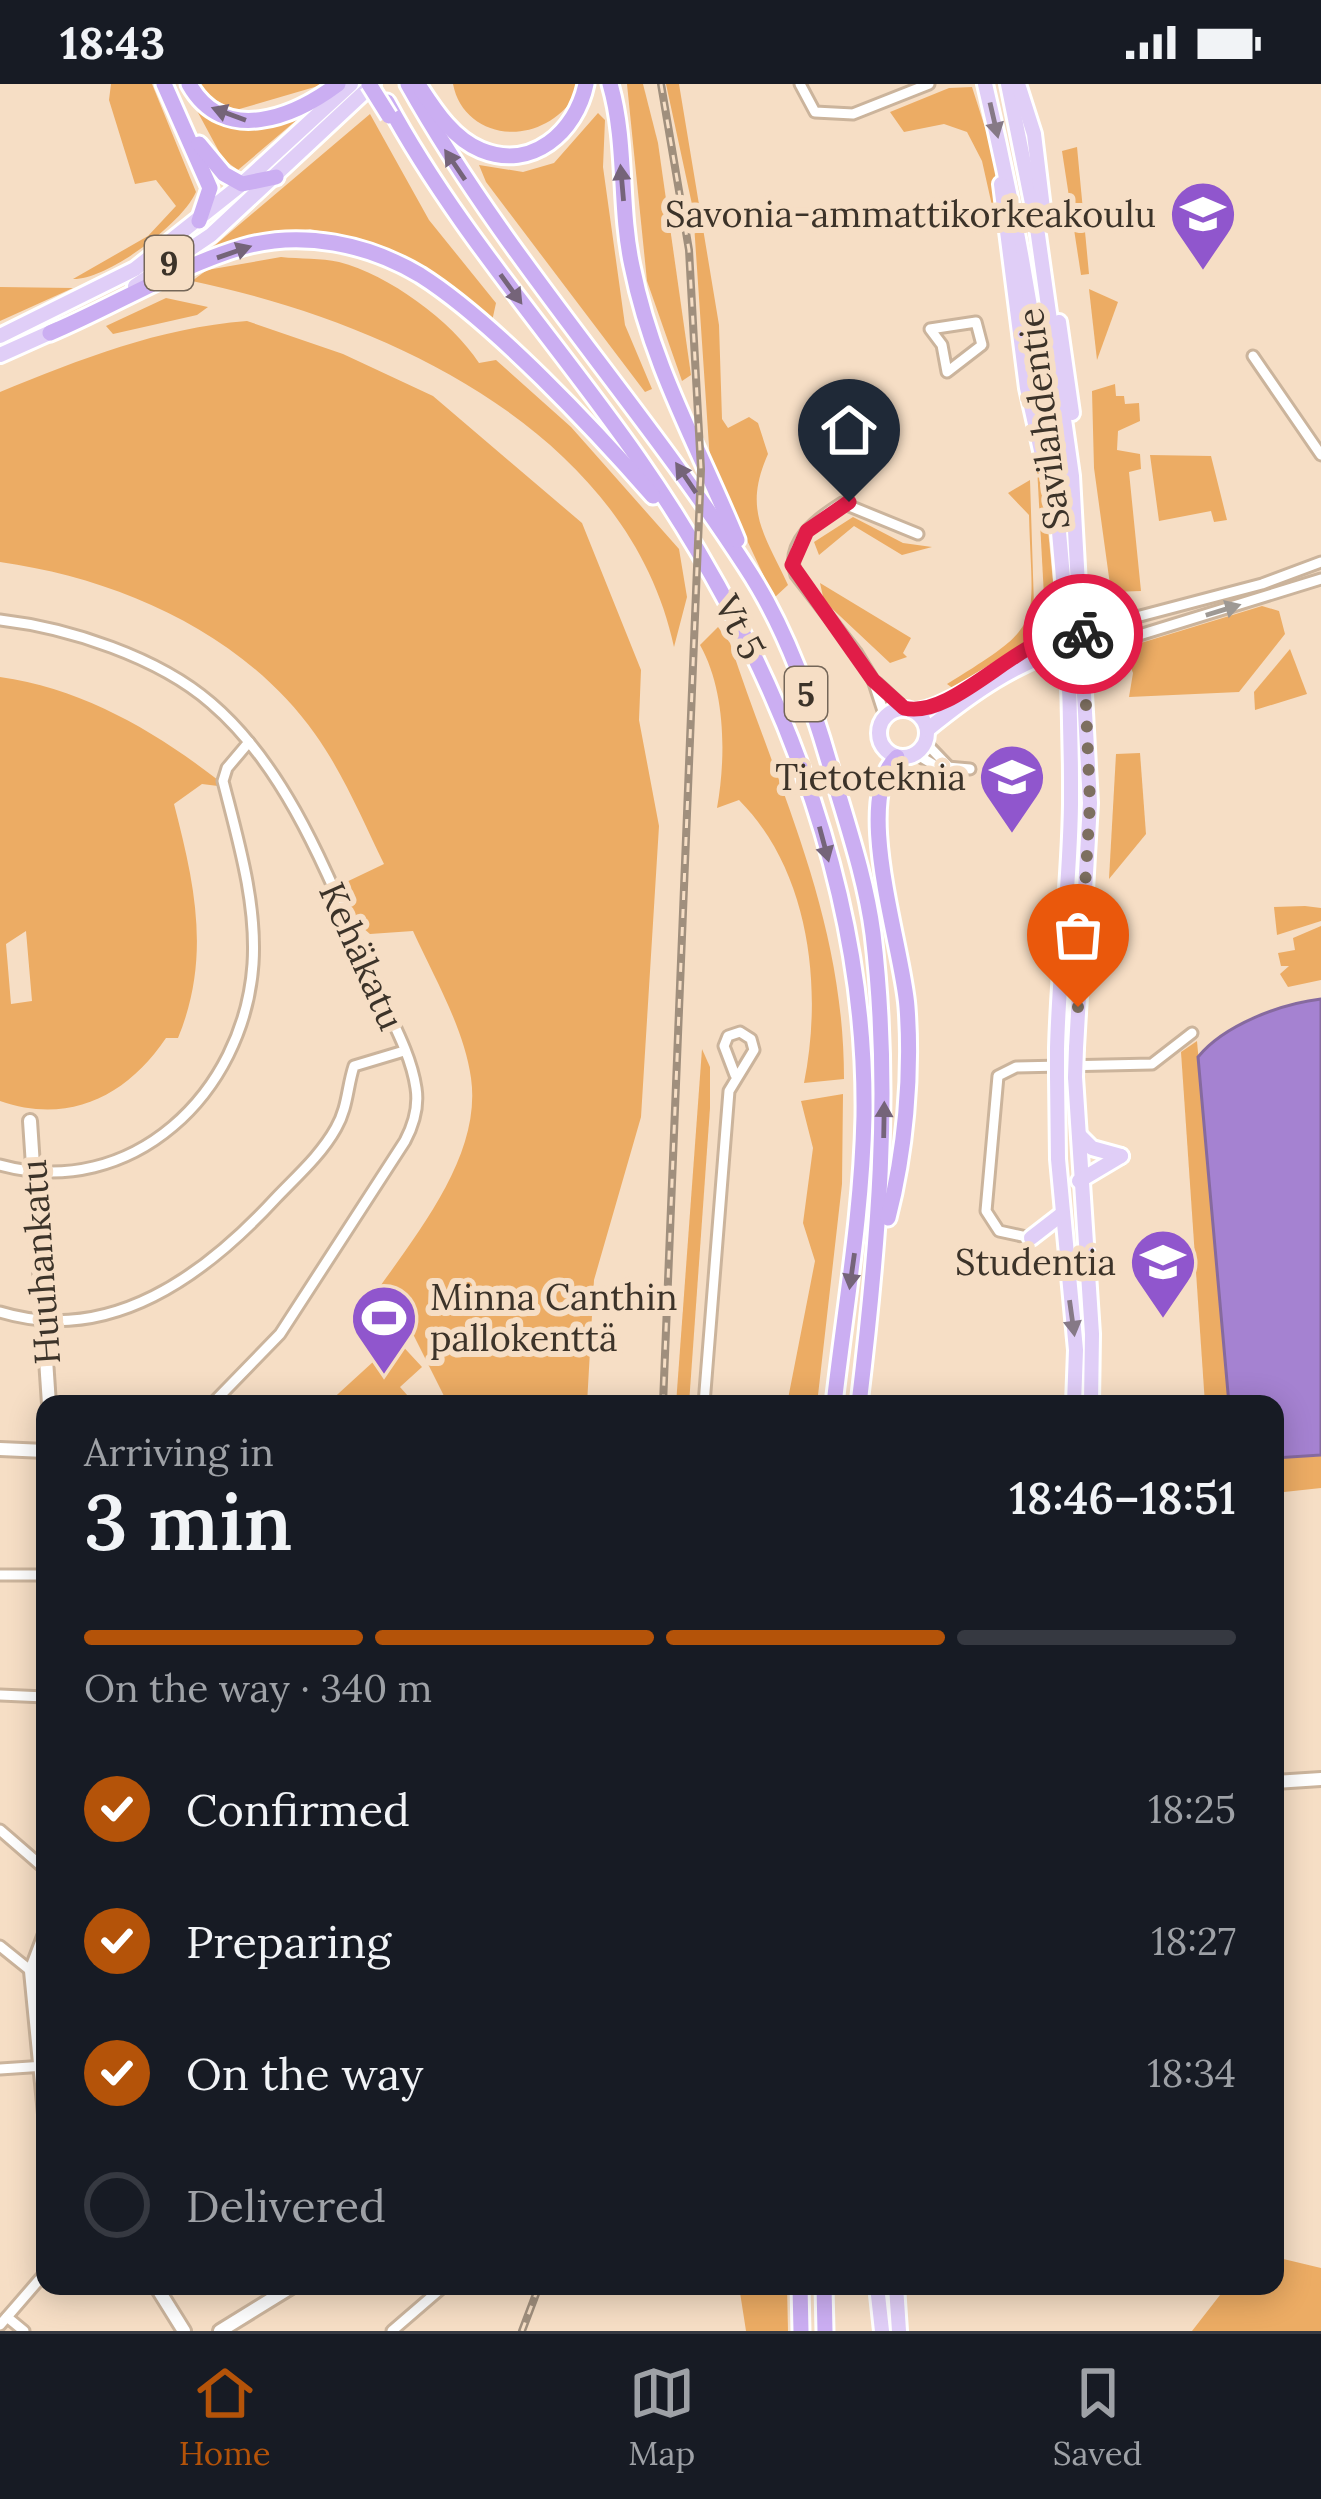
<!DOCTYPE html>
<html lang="en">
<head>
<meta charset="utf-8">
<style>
  :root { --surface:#171b24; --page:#242831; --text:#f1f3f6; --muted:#9ea1a6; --line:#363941; --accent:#b45309 }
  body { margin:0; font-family:Lora,serif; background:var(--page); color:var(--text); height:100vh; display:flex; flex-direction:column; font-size:45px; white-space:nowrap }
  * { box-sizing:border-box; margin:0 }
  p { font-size:39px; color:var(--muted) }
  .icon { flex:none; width:66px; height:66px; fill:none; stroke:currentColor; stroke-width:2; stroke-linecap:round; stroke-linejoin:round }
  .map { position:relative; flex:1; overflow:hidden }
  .drawer { position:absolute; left:36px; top:1311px; width:1248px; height:900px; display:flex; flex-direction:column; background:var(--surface); border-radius:24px; box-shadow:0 6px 30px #0003 }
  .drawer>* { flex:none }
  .pin { position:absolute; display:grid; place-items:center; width:102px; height:102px; color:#fff; margin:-123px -51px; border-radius:50% 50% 50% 0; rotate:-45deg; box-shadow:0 0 12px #0007 }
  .pin .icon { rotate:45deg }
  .courier { position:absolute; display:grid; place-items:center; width:120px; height:120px; margin:-60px; border:9px solid #e11d48; border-radius:50%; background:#fff; color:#222; box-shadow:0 3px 15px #0007 }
  .headline em { font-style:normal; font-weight:600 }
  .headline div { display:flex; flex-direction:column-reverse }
  .headline { display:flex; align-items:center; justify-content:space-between; height:204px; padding:0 48px }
  h1 { font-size:78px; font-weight:600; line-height:90px }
  .bar { display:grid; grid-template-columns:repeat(4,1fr); gap:18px 12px; align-content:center; height:144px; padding:0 48px }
  .bar i { height:15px; border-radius:9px; background:var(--line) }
  .bar .current { background:var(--accent) }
  .bar p { grid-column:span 4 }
  ol { padding:0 48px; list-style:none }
  li { display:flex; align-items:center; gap:36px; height:132px }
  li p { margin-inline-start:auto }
  li .icon { padding:12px; border-radius:50%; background:var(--accent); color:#fff; stroke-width:4 }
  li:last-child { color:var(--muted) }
  li i { width:66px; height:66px; border:6px solid var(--line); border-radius:50% }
  .status { display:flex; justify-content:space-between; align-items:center; height:84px; padding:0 60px; background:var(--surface); direction:ltr }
  .status svg { height:33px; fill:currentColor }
  .tabs { display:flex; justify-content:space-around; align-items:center; height:168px; border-top:3px solid var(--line); background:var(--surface); font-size:33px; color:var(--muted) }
  .tabs a { display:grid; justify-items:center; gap:6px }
  .tabs .current { color:var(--accent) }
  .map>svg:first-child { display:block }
  .green { fill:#ecac64; fill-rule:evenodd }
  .water { fill:#a582d1; stroke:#866a9f; stroke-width:3 }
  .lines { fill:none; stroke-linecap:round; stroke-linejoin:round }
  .street-casing { stroke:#cbb49c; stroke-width:15 }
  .secondary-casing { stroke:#cbb49c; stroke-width:18 }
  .primary-casing { stroke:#fff; stroke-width:20 }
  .highway-casing { stroke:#fff; stroke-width:21 }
  .street { stroke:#fff; stroke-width:9 }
  .secondary { stroke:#fff; stroke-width:12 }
  .primary { stroke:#e0cef7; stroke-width:14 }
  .highway { stroke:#cbaef2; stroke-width:15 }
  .rail-casing { stroke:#a08f7d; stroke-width:8 }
  .rail { stroke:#f6dec5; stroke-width:3; stroke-dasharray:9; stroke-linecap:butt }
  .primary-bridge-casing { stroke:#fff; stroke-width:20; stroke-linecap:butt }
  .highway-bridge-casing { stroke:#fff; stroke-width:21; stroke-linecap:butt }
  .primary-bridge { stroke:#e0cef7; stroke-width:14 }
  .highway-bridge { stroke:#cbaef2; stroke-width:15 }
  .oneway { fill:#756479 }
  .oneway2 { fill:#867986 }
  .oneway3 { fill:#9e9994 }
  .done { stroke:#7d6f60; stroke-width:12; stroke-dasharray:0 21.6 }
  .route { stroke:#e11d48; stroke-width:15 }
  .labels { text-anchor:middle; stroke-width:12; stroke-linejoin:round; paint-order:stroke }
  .shield { fill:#f6dec5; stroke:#746658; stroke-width:3 }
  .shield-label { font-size:33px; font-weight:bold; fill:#3c3329 }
  .poi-label { font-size:36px; fill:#3c3329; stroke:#f6dec5; text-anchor:end }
  .street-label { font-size:36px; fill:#3c3329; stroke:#f6dec5 }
</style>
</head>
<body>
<div class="status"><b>18:43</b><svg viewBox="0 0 49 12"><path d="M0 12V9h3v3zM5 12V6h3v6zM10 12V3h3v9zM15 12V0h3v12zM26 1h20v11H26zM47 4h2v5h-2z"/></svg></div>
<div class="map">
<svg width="1321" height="2247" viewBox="0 0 1321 2247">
  <rect width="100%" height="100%" fill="#f6dec5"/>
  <g class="green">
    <path d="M111 0H152L196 108C182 140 107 196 73 195L148 152 176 122 156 96 135 100 109 16Z"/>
    <path d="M201 0H325L236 26 207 12Z"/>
    <path d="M453 0H577V14C567 22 557 34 546 39 507 60 461 42 453 0Z"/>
    <path d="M627 0H643L658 59 691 291 682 297 647 197Z"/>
    <path d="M666 0H679L719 241 722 335 728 344 749 333 758 339 768 370C743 426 764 449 788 501L774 514 710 377 693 125Z"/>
    <path d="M972 3 998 84 1000 125 993 126 982 77 967 48 944 40 904 48 890 28 949 4Z"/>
    <path d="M195 23 237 44 299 34 238 86 223 75Z"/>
    <path d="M598 29 605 36 603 83 625 241 652 305 645 308 486 98 479 81 523 88 554 79Z"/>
    <path d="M370 30 429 136 496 219 491 242 371 158 310 145 207 168Z"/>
    <path d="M1077 63 1089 190 1081 191 1062 67Z"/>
    <path d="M281 173C300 175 321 174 339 178 389 191 452 237 479 279L496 276 571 343 679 465 687 513 674 563C628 348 388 238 192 197L207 186Z"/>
    <path d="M0 203 73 204 0 237Z"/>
    <path d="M1089 205 1118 218 1097 276Z"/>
    <path d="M166 214 208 223 197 231 113 250 106 242Z"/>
    <path d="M247 237 343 270 433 312 582 439 641 586 639 636 659 742 641 1033 594 1196 587 1320H448L414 1252 363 1227C406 1162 483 1078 471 994 464 944 434 893 413 847L370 850 355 837 340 801 384 780C363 737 343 689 315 650 243 549 120 495 0 478V308C81 275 158 244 247 237Z"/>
    <path d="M1115 300 1116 312H1124L1125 320 1139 319 1140 337 1118 347 1117 366 1140 370 1141 385 1129 388 1141 507 1111 508 1094 384 1092 307Z"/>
    <path d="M1150 371 1211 372 1227 436 1214 438 1211 427 1159 437Z"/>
    <path d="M1037 383H1042L1056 529 1046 549Z"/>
    <path d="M1030 396 1035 554 954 605 947 600C1047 538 1032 545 1029 431L1008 409Z"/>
    <path d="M853 433 903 459 932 463 902 471 854 442 819 471 814 458Z"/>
    <path d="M820 499 911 554 903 569 907 573 890 579 824 517Z"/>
    <path d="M1262 522 1279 527 1285 550 1239 608 1129 613 1133 589 1126 570 1131 562Z"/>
    <path d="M718 543 730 559C779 708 844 833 844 995L804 999C823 905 810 787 739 716L717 724C726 674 726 607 700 561Z"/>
    <path d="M1290 565 1307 610 1255 626 1254 608Z"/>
    <path d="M0 593C83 605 153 646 218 696V702L202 700 174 720C195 801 211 874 178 954H166C127 1012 69 1041 0 1017ZM26 847 32 917 11 920 6 860Z"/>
    <path d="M1140 669 1146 750 1109 795 1116 670Z"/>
    <path d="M1305 822 1321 824V837L1277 851 1274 823Z"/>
    <path d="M1321 842V896L1288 903 1280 890 1289 882H1281L1278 869 1295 866 1293 854Z"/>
    <path d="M1197 957 1229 1320H1205L1181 968Z"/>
    <path d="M702 965 710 983V1024L689 1320H676Z"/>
    <path d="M843 1010 842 1100 817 1320H787L815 1177 803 1139 813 1064 801 1017Z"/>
    <path d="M397 1256 422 1283 400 1303 415 1320H327Z"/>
    <path d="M1321 1372V1404L1275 1409V1374Z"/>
    <path d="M1275 2173 1321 2184V2247H1192L1227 2202H1275Z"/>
    <path d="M739 2202H787L788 2247H746Z"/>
  </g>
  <path class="water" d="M1321 915V1371L1275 1374V1320H1229L1198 973C1224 941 1280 920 1321 915Z"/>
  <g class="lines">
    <g class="street-casing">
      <g id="street">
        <path d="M800 0 815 28 853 30 929 0"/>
        <path d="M976 238 982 261 947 288 942 261 930 245Z"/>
        <path d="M1253 272 1321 371"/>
        <path d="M0 536C69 544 158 573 211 619 293 689 333 806 376 902 390 934 411 969 416 1004 419 1023 414 1040 405 1057L280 1250 212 1320"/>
        <path d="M1083 547 1262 500 1321 478"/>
        <path d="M1084 561 1123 556 1321 495"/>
        <path d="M877 599 904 624"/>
        <path d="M885 633 873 596 856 568 796 491C784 459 818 434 842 419L918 450"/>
        <path d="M925 658 947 681"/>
        <path d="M916 670 936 682 970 685"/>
        <path d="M0 1081C132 1117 244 1009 253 880 257 819 238 756 223 697L227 684 249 658"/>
        <path d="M1031 1154 999 1147 986 1127 998 992 1016 983 1152 980 1192 949"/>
        <path d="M0 1228C111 1262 206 1190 276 1114 297 1092 321 1071 336 1044 348 1023 347 1003 354 982L404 967"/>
        <path d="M704 1320 729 1007 754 966 751 955 740 948 728 952 724 962 735 991"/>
        <path d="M0 1491H45"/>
        <path d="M0 1611 45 1613"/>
        <path d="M0 1746 45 1785"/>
        <path d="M0 1862 31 1887"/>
        <path d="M0 1985 45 1982"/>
        <path d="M7 2233 24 2247"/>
        <path d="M0 2241 45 2189"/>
        <path d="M392 2247 444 2202"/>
      </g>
    </g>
    <g class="secondary-casing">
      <g id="secondary">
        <path d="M30 1037 49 1320"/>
        <path d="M0 1365 45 1367"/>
        <path d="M1275 1698 1321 1695"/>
        <path d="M45 1850 31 1887 45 2030"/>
        <path d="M156 2202 184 2247"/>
        <path d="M220 2247 293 2202"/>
      </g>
    </g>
    <g class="primary-casing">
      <g id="primary">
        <path d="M985 0C1041 234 1072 479 1071 720 1070 801 1059 883 1057 965"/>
        <path d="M1008 0 1037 144 1072 392 1090 719 1076 964"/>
        <path d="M1018 0 1034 50 1044 133"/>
        <path d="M1001 100 1027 304 1044 380"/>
        <path d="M135 202 211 151 373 0"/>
        <path d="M1059 238 1072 329"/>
        <path d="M0 252 135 185 242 100 351 0"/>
        <path d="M0 271 58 245"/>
        <path d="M1080 519 1100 534 1121 540"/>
        <path d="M1088 596 1104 569 1123 556"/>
        <circle cx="903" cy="649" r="24"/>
        <path d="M915 627C950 626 1025 563 1070 550"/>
        <path d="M927 646C970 611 1018 576 1073 563"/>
        <path d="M1057 992 1058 1075 1076 1266 1074 1320"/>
        <path d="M1075 993 1092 1250 1091 1320"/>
        <path d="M1079 1051 1092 1064 1121 1072"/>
        <path d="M1079 1097 1121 1072"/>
        <path d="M1031 1154 1062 1130"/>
        <path d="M877 2202 882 2247"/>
        <path d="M896 2202 899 2247"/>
      </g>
    </g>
    <g class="highway-casing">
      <g id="highway">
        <path d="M164 0 210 104 199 137"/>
        <path d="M189 0C224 62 294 33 338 0"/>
        <path d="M408 0C504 172 639 318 746 483 787 545 813 621 833 692 848 743 866 796 873 850 892 1009 878 1162 859 1320"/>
        <path d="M610 0C627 58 619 123 632 182 652 283 699 363 737 456"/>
        <path d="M421 5C436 28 454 55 481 66 532 87 576 48 586 0"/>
        <path d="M387 18C456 146 555 255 638 374 771 565 867 795 864 1032 862 1129 845 1224 834 1320"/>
        <path d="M199 60 224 90 242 100 276 93"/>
        <path d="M50 249C114 222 176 183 243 163 302 146 368 160 420 191 493 237 595 346 653 412"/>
        <path d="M888 1134C905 1068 912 991 907 923 903 864 851 715 897 673"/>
        <path d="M800 2202 801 2247"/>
        <path d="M824 2202 825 2247"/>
      </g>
    </g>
    <use href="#street" class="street"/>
    <use href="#secondary" class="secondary"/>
    <use href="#primary" class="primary"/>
    <use href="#highway" class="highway"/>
    <g class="rail-casing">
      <g id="rail">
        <path d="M661 0 689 166 701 385 663 1320"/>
        <path d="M522 2247 539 2202"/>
      </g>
    </g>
    <use href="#rail" class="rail"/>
    <g class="primary-bridge-casing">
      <g id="primary-bridge">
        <path d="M1057 992V965"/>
        <path d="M1075 993 1076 964"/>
      </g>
    </g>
    <g class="highway-bridge-casing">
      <path id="highway-bridge" d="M369 0 389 32"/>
    </g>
    <use href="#primary-bridge" class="primary-bridge"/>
    <use href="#highway-bridge" class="highway-bridge"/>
  </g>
  <defs><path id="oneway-solid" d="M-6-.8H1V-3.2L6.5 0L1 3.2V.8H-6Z" transform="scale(3)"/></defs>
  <g class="oneway">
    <use href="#oneway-solid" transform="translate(229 30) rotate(-160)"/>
    <use href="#oneway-solid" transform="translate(455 81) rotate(-124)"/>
    <use href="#oneway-solid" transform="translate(622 99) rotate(-95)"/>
    <use href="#oneway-solid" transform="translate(234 168) rotate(-19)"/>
    <use href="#oneway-solid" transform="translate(511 205) rotate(54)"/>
    <use href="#oneway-solid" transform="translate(686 394) rotate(-124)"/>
    <use href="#oneway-solid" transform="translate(824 760) rotate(75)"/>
    <use href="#oneway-solid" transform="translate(884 1036) rotate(-89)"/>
    <use href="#oneway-solid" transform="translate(852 1187) rotate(98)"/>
  </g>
  <g class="oneway2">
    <use href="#oneway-solid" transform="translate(994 36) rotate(77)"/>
    <use href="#oneway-solid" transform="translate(1072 1234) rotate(82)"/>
  </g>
  <use class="oneway3" href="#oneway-solid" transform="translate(1223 526) rotate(-17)"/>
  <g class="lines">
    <path class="done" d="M1078 923 1090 719 1083 550"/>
    <path class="route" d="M849 418 807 447 792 481 873 596 904 624C958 637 1030 536 1083 550"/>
  </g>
  <defs>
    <g id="university-pin" transform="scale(3.45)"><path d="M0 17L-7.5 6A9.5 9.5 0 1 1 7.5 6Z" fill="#9056cd" stroke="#f6dec5"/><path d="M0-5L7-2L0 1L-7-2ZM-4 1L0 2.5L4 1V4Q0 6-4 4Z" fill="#fff"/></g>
    <g id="stadium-pin" transform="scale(3.45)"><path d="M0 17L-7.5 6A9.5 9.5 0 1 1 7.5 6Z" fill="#9056cd" stroke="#f6dec5"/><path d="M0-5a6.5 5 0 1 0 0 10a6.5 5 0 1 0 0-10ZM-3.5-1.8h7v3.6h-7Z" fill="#fff"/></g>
  </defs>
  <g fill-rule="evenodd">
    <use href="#university-pin" x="1203" y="130"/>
    <use href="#university-pin" x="1012" y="693"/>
    <use href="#university-pin" x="1163" y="1178"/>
    <use href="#stadium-pin" x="384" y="1234"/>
  </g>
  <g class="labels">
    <g class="shield">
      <rect x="145" y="152" width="48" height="54" rx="9"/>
      <rect x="785" y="583" width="42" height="54" rx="9"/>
    </g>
    <g class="shield-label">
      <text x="169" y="191">9</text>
      <text x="806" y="622">5</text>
    </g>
    <g class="poi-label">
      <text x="1156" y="143">Savonia-ammattikorkeakoulu</text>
      <text x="966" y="706">Tietoteknia</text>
      <text x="1116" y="1191">Studentia</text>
      <text x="430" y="1226" text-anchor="start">Minna Canthin<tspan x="430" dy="41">pallokenttä</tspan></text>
    </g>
    <g class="street-label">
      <text transform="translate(1043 335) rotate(-97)" y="13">Savilahdentie</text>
      <text transform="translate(740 543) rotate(63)" y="13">Vt 5</text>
      <text transform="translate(362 872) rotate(66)" y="13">Kehäkatu</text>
      <text transform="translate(40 1178) rotate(-94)" y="13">Huuhankatu</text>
    </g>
  </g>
</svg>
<div class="pin" style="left:1078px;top:923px;background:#ea580c"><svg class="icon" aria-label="bag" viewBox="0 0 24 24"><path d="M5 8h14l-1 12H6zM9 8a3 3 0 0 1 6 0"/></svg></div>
<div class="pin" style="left:849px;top:418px;background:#1f2937"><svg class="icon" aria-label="home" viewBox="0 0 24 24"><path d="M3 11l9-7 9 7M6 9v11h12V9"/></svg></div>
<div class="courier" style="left:1083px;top:550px"><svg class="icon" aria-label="bike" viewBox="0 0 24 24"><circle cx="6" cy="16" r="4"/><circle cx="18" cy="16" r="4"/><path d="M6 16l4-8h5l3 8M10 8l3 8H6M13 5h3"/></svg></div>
<section class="drawer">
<div class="headline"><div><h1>3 min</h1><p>Arriving in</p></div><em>18:46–18:51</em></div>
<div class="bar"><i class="current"></i><i class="current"></i><i class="current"></i><i></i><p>On the way · 340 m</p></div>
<ol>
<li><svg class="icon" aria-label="check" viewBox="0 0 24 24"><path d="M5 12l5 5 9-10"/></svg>Confirmed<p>18:25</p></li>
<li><svg class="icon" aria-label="check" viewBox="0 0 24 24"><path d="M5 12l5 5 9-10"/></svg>Preparing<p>18:27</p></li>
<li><svg class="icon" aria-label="check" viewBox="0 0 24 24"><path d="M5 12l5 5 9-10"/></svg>On the way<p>18:34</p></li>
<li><i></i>Delivered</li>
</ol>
</section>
</div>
<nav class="tabs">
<a class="current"><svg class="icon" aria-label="home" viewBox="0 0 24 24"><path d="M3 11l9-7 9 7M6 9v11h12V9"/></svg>Home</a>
<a><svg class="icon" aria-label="map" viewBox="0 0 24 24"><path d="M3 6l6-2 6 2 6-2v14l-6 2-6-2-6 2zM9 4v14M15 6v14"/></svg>Map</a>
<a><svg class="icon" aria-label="saved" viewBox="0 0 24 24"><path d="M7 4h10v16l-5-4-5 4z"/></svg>Saved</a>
</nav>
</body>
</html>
